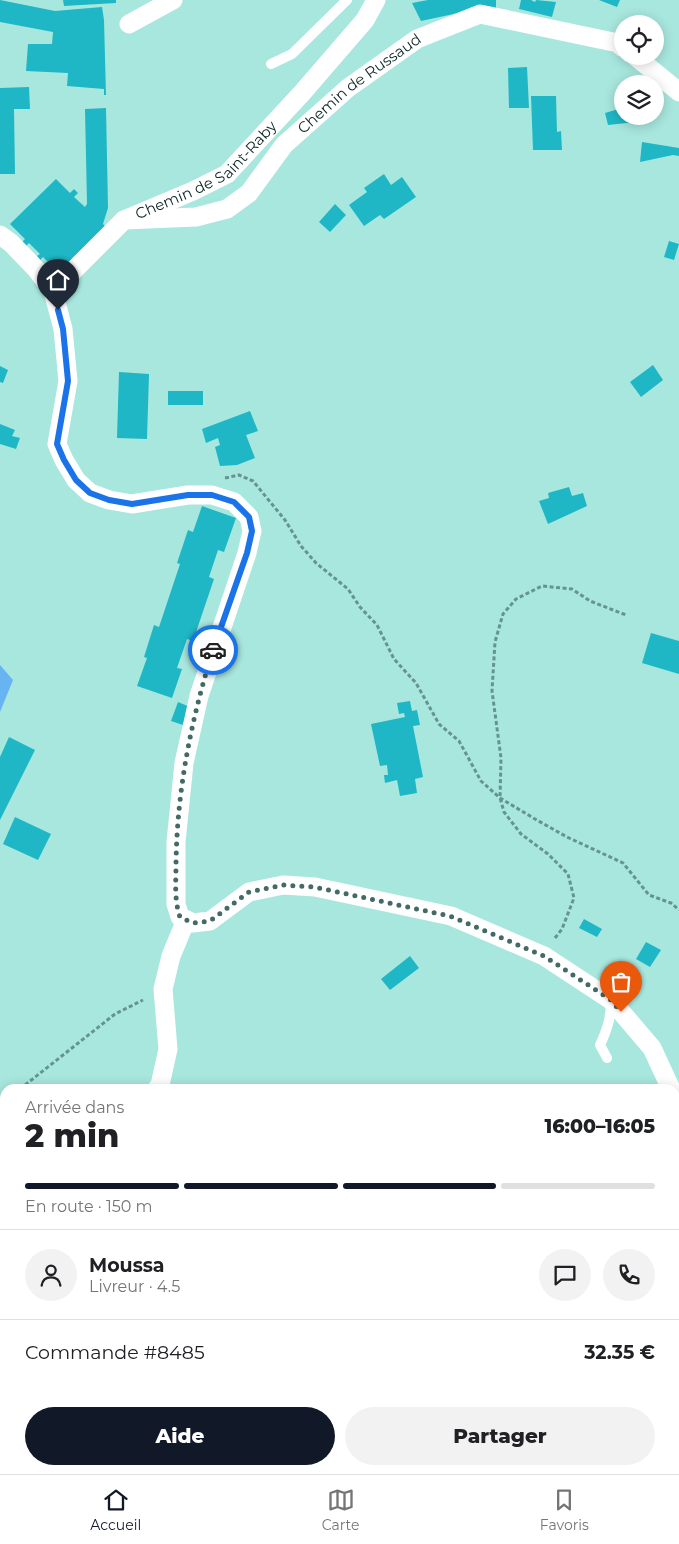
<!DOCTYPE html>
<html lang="fr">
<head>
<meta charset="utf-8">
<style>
  :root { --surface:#fff; --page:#f2f2f2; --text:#202124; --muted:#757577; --line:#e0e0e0; --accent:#111827 }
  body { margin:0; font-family:Montserrat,sans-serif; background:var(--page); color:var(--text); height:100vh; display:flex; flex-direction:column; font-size:19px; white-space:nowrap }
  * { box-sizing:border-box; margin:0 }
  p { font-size:16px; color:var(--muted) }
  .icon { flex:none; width:28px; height:28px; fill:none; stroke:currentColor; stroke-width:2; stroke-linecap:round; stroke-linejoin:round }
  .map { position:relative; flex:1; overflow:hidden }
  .drawer { position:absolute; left:0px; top:1084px; width:680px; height:391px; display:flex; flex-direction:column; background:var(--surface); border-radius:15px 15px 0 0; box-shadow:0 2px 12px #0003 }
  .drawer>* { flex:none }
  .tools { position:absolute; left:614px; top:15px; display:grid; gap:10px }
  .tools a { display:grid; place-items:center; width:50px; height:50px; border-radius:50%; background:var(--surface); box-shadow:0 2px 12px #0003; font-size:25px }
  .pin { position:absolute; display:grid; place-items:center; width:42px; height:42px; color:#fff; margin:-51px -21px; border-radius:50% 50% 50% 0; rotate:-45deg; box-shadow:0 0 5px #0007 }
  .pin .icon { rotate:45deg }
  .courier { position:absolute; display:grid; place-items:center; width:50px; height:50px; margin:-25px; border:4px solid #1a73e8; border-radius:50%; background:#fff; color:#222; box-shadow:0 1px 6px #0007 }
  .summary em { font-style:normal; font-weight:800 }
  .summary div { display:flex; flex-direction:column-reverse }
  .summary { display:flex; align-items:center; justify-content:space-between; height:85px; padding:0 25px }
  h1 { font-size:32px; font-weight:800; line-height:38px }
  .bar { display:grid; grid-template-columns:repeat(4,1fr); gap:8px 5px; align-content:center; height:60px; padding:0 25px }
  .bar i { height:6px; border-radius:4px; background:var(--line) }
  .bar .on { background:var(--accent) }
  .bar p { grid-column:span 4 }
  .line { display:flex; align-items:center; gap:12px; padding:0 25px; border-top:1px solid var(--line) }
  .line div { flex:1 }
  .round { display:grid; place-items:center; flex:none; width:52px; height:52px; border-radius:26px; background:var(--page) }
  .action { display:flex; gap:10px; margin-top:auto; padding:10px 25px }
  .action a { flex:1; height:58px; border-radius:30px; background:var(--accent); color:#fff; font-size:20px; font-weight:800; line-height:58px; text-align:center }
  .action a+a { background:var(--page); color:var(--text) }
  .tabs { display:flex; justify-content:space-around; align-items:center; height:70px; border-top:1px solid var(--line); background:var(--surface); font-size:14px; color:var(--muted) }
  .tabs a { display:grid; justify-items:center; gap:2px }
  .tabs .on { color:var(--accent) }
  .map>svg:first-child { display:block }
  .water { fill:#68b3f1 }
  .building { fill:#1fb7c5 }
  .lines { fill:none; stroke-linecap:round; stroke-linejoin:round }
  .path { stroke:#65948e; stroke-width:3; stroke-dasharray:4 2.5; stroke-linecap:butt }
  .lane { stroke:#fff; stroke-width:10 }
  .street { stroke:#fff; stroke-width:19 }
  .done { stroke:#436a65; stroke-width:5; stroke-dasharray:0 9 }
  .route { stroke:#1a73e8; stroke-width:6 }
  .labels { text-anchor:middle; stroke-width:4; stroke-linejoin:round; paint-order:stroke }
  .street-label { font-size:15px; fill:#0d2724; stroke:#a8e7de }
</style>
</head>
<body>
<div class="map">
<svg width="679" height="1474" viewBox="0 0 679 1474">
  <rect width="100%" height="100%" fill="#a8e7de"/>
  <path class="water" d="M0 665 13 680 0 712Z"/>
  <g class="building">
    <path d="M0 0 55 11 102 7 104 20 106 95H104V89L67 86 68 73 26 71 28 44H52L53 32 0 22Z"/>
    <path d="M63 0H116V3L64 6Z"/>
    <path d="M428 0H496V8L477 9 421 21 412 3Z"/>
    <path d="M521 0H531L535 2 536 0 556 2 552 17 519 9Z"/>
    <path d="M599 0H620L617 7Z"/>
    <path d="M527 67 529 108H509L508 68Z"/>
    <path d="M29 87 30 109H14L15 174H0V88Z"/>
    <path d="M531 96H556L557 132 561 131 562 150H533Z"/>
    <path d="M106 108 108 208 103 224 105 226 62 269H55L43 257 40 260 37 256 40 254 29 243 26 246 22 242 25 239 10 224 56 179 70 193 74 189 78 193 74 197 85 207 87 204 85 109Z"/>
    <path d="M622 108V116H635L636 122 608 125 605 113Z"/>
    <path d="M642 142 679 148V156L673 155 640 162Z"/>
    <path d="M384 174 391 185 402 177 416 197 384 219 380 215 364 226 349 205 367 192 364 188Z"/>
    <path d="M335 204 346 215 330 232 319 222Z"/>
    <path d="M669 241 679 244 674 260 664 257Z"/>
    <path d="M653 365 663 380 641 397 630 382Z"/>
    <path d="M0 366 8 370 3 383 0 382Z"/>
    <path d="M119 372 149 374 147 439 117 438Z"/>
    <rect x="168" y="391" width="35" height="14"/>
    <path d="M250 411 258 431 246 435 255 458 237 465 220 466 215 447 220 445 218 438 206 443 202 429Z"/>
    <path d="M0 424 15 430 12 436 20 438 16 449 0 444Z"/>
    <path d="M569 487 572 496 583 493 587 506 548 524 539 501 549 498 548 493Z"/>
    <path d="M202 506 236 518 224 552 218 550 209 577 214 579 193 641 187 639 177 668 182 669 172 698 137 686 147 658 144 657 154 625 159 627 180 564 177 563 188 530 193 532Z"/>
    <path d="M651 633 679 641V674L642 663Z"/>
    <path d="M410 701 412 711 417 710 420 725 413 726 423 777 415 779 417 793 400 796 397 780 385 783 384 775H388L387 765 380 766 371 724 405 717 404 713 399 714 397 703Z"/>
    <path d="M178 702 190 707 183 725 171 721Z"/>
    <path d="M9 737 35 750 0 820V757Z"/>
    <path d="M15 817 51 834 38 860 3 844Z"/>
    <path d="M584 919 602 929 597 937 579 928Z"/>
    <path d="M646 942 661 950 650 967 636 959Z"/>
    <path d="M410 956 419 968 390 990 381 979Z"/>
    <path d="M675 1337 679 1340V1366L675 1363Z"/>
  </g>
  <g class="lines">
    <g class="path">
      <path d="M225 478 239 475 253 481 285 520 301 546 316 563 348 589 360 607 377 625 394 659 416 683 439 724 459 741 481 781 500 798 535 819 567 837 623 863 649 895 671 903 679 910"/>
      <path d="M555 938 562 929 574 898 568 874 548 854 521 834 504 812 500 798 501 758 492 691 495 642 503 614 516 599 542 586 572 589 590 601 626 615"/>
      <path d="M20 1089 115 1014 143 1000"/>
      <path d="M0 1105 5 1101"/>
      <path d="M87 1470 89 1474"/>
      <path d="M331 1474 332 1470"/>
    </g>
    <g class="lane">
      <path d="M271 64 292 54 347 0"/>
      <path d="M607 1058 600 1045C607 1030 611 1018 611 1001"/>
    </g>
    <g class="street">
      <path d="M129 24 173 0"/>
      <path d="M635 56 679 92"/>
      <path id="s1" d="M124 220 196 217 227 209 249 193 284 145 348 88 417 39 480 14 618 43 622 47"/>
      <path d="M0 235 11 243 36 269 53 291 63 329 68 381 57 444 64 460 76 480 90 493 109 500 132 504 188 495H212L234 502 249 517 252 531 247 553 199 696 184 763 176 842V904L180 917 193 923 210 921 249 892 283 885 315 887 451 916 544 956 611 1000 652 1048 671 1089"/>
      <path id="s2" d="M53 291 124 220 193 191 227 174 302 93 365 20 376 0"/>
      <path d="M157 1089 160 1085 168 1049 163 989 171 956 186 920"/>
      <path d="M675 1098 679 1110"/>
      <path d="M675 1324 679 1327"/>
      <path d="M407 1474 408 1470"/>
    </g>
  </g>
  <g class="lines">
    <path class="done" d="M213 650C191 720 177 790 176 864 176 882 174 900 180 917L193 923 210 921 249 892 283 885 314 887 417 909 450 916 544 956 611 1000 621 1012"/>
    <path class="route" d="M58 310 63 329 68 381 57 444 64 460 76 480 90 493 109 500 132 504 188 495H212L234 502 249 517 252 531 247 553 213 650"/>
  </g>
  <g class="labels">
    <g class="street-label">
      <text dy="5" stroke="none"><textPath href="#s1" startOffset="288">Chemin de Russaud</textPath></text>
      <text dy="5" stroke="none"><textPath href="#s2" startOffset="198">Chemin de Saint-Raby</textPath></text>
    </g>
  </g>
</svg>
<div class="tools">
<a><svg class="icon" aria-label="locate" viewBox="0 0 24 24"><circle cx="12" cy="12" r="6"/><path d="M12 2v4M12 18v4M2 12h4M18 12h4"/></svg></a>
<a><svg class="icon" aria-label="layers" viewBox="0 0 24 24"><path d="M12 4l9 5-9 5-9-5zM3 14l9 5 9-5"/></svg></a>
</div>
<div class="pin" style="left:621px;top:1012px;background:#ea580c"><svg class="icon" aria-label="bag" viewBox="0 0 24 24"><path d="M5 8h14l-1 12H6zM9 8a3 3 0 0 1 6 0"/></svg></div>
<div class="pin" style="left:58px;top:310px;background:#1f2937"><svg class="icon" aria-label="home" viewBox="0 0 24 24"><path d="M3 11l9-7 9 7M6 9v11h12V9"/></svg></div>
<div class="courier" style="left:213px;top:650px"><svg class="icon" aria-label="car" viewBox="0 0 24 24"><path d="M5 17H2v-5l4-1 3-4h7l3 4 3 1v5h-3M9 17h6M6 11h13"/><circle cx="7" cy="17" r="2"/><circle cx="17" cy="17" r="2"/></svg></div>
<section class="drawer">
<div class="summary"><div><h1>2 min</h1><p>Arrivée dans</p></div><em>16:00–16:05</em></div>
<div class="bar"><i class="on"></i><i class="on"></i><i class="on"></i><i></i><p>En route · 150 m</p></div>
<div class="line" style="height:90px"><a class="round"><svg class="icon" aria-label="person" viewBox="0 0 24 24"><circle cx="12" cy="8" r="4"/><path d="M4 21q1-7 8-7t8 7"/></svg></a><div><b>Moussa</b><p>Livreur · 4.5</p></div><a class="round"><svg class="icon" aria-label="chat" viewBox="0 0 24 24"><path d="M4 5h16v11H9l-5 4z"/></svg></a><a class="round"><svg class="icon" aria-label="phone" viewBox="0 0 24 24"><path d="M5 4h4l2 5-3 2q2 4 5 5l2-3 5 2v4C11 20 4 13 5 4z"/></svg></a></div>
<div class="line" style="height:65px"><div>Commande #8485</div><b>32.35 €</b></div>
<div class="action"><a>Aide</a><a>Partager</a></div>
</section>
</div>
<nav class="tabs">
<a class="on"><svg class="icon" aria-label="home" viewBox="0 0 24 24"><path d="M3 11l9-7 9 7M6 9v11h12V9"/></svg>Accueil</a>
<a><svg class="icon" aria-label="map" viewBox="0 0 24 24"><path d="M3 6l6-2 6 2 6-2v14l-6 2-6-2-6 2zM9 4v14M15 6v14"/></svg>Carte</a>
<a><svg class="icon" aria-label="saved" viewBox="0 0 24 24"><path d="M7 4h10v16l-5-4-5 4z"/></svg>Favoris</a>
</nav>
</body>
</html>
